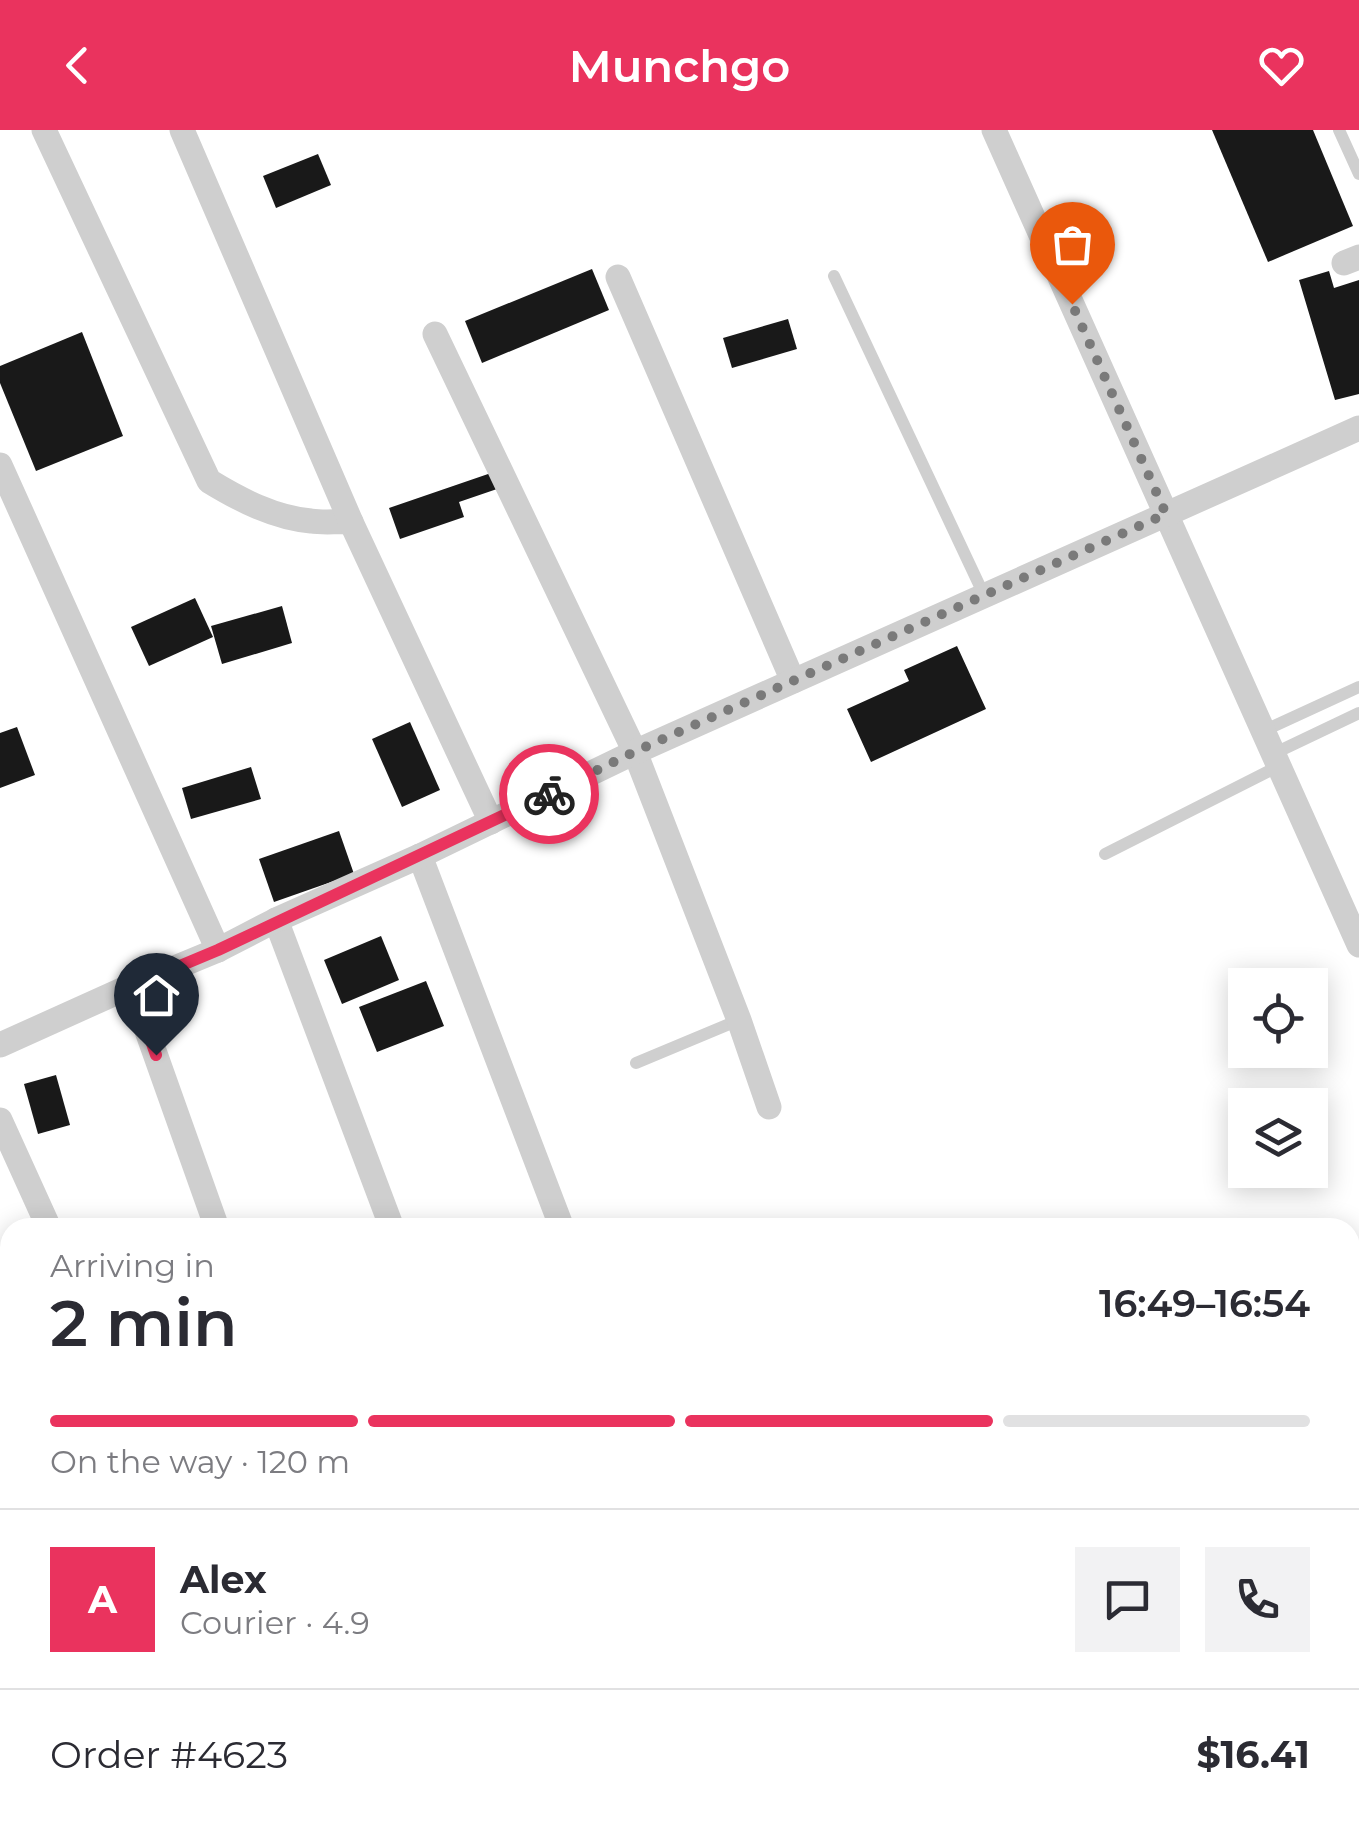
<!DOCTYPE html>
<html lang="en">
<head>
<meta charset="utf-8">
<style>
  :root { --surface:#fff; --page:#f2f2f3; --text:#2b2b33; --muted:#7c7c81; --line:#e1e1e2; --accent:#ea335e }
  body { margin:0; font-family:Montserrat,sans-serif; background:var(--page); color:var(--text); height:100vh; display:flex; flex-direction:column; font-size:38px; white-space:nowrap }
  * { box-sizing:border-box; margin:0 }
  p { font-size:32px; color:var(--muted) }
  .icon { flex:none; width:55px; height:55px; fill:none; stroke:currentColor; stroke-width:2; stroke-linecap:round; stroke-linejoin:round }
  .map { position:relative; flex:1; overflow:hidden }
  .side { position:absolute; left:0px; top:1088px; width:1360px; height:622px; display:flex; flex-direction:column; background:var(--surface); border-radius:30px 30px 0 0; box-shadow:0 5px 25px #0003 }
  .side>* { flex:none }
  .buttons { position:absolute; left:1228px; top:838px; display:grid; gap:20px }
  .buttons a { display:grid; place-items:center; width:100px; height:100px; border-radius:0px; background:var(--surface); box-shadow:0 5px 25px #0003; font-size:50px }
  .pin { position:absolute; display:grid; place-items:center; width:85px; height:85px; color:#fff; margin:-102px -42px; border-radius:50% 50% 50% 0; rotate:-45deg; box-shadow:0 0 10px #0007 }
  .pin .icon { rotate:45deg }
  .courier { position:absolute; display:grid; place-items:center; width:100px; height:100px; margin:-50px; border:8px solid #ea335e; border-radius:50%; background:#fff; color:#222; box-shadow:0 2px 12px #0007 }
  .headline em { font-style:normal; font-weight:600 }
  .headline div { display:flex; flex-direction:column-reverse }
  .headline { display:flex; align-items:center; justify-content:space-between; height:170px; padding:0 50px }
  h1 { font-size:65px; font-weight:600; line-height:75px }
  .bar { display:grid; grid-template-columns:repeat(4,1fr); gap:15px 10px; align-content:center; height:120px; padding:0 50px }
  .bar i { height:12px; border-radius:8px; background:var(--line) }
  .bar .on { background:var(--accent) }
  .bar p { grid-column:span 4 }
  .line { display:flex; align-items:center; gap:25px; padding:0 50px; border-top:2px solid var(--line) }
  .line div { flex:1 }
  .round { display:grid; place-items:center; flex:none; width:105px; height:105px; border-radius:0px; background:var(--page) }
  header { display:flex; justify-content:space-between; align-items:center; height:130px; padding:0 50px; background:var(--accent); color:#fff; font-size:45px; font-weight:600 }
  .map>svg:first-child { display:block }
  .building { fill:#191919 }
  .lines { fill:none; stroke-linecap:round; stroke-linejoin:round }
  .lane { stroke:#cfcfcf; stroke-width:12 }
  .street { stroke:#cfcfcf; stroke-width:25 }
  .secondary { stroke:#bcbcbc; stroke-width:35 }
  .done { stroke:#7a7a7a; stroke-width:10; stroke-dasharray:0 18 }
  .route { stroke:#ea335e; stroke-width:12 }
</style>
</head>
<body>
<header><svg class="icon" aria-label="back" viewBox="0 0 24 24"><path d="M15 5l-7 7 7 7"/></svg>Munchgo<svg class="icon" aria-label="heart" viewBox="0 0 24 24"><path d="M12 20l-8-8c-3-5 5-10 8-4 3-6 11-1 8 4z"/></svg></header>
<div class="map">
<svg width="1359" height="1709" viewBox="0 0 1359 1709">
  <rect width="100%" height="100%" fill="#fff"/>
  <g class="building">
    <path d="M1212 0H1313L1353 96 1268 132Z"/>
    <path d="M318 24 331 55 276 78 263 46Z"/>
    <path d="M592 139 609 180 482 233 465 191Z"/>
    <path d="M1329 141 1334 158 1359 150V264L1335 270 1299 150Z"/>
    <path d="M788 189 797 219 732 238 723 208Z"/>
    <path d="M82 202 123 306 36 341 0 253V236Z"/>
    <path d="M491 343 497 359 459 372 464 387 400 409 389 378Z"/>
    <path d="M195 468 213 507 149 536 131 497Z"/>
    <path d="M282 476 292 513 222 534 211 496Z"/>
    <path d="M957 516 986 579 871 632 847 579 909 551 904 540Z"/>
    <path d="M410 592 440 660 402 677 372 609Z"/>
    <path d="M17 597 35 645 0 658V603Z"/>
    <path d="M251 637 261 669 191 689 182 658Z"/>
    <path d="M339 701 354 744 274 772 259 729Z"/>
    <path d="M381 806 399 850 342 874 324 830Z"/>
    <path d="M426 851 444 896 377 922 359 877Z"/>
    <path d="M56 945 70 995 38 1004 24 954Z"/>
  </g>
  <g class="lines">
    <g class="lane">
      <path d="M1339 0 1359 44"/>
      <path d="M834 146 984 465"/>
      <path d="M1263 601 1359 557"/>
      <path d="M1273 624 1359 583"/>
      <path d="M1105 724 1279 636"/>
      <path d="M636 933 739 890"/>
      <path d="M1350 1630 1359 1626"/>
    </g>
    <g class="street">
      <path d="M44 0 209 351C240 370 275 388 311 391 324 393 338 391 351 392"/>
      <path d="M182 0 351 392 491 692"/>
      <path d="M994 0 1359 815"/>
      <path d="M1344 133 1359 127"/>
      <path d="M618 147 793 551"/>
      <path d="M435 204 635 622 739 890 769 977"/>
      <path d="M0 335 218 820"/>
      <path d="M420 726 562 1098"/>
      <path d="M276 790 392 1098"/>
      <path d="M131 856 217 1098"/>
      <path d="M0 915 131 856 218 820 276 790 420 726 635 622 1359 298"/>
      <path d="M0 990 49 1098"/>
      <path d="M1350 1346 1359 1342"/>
      <path d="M0 1690 10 1685"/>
      <path d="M703 1700 707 1709"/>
      <path d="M849 1700 853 1709"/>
      <path d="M1101 1700 1105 1709"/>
      <path d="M548 1709 568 1700"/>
    </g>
    <g class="secondary">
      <path d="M0 1533 10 1557"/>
      <path d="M69 1700 73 1709"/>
    </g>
  </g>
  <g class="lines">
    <path class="done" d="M549 664 634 622 1166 384 1072 174"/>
    <path class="route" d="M156 925 132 856 218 820 549 664"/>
  </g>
</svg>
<div class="buttons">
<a><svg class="icon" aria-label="locate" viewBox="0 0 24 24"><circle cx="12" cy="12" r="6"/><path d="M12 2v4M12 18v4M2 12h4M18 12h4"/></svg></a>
<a><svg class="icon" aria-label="layers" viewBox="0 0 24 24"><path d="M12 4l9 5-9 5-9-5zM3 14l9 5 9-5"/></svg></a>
</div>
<div class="pin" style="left:1072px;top:174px;background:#ea580c"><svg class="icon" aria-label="bag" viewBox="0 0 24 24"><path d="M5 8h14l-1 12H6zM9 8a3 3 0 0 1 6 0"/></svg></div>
<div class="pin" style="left:156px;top:925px;background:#1f2937"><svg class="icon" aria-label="home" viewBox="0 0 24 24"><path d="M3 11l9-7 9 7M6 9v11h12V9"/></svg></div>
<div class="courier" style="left:549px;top:664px"><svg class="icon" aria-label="bike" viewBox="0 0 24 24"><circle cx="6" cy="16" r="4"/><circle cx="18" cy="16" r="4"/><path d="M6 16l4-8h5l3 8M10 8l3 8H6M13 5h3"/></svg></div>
<section class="side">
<div class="headline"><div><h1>2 min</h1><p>Arriving in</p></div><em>16:49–16:54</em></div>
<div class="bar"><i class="on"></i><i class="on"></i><i class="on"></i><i></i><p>On the way · 120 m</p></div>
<div class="line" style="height:180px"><b class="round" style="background:var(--accent);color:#fff">A</b><div><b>Alex</b><p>Courier · 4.9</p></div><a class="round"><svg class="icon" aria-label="chat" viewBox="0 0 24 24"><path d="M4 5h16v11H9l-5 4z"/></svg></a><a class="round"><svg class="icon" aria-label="phone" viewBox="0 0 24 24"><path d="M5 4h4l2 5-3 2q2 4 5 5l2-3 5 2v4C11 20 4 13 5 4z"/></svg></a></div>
<div class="line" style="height:130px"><div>Order #4623</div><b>$16.41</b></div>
</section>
</div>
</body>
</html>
